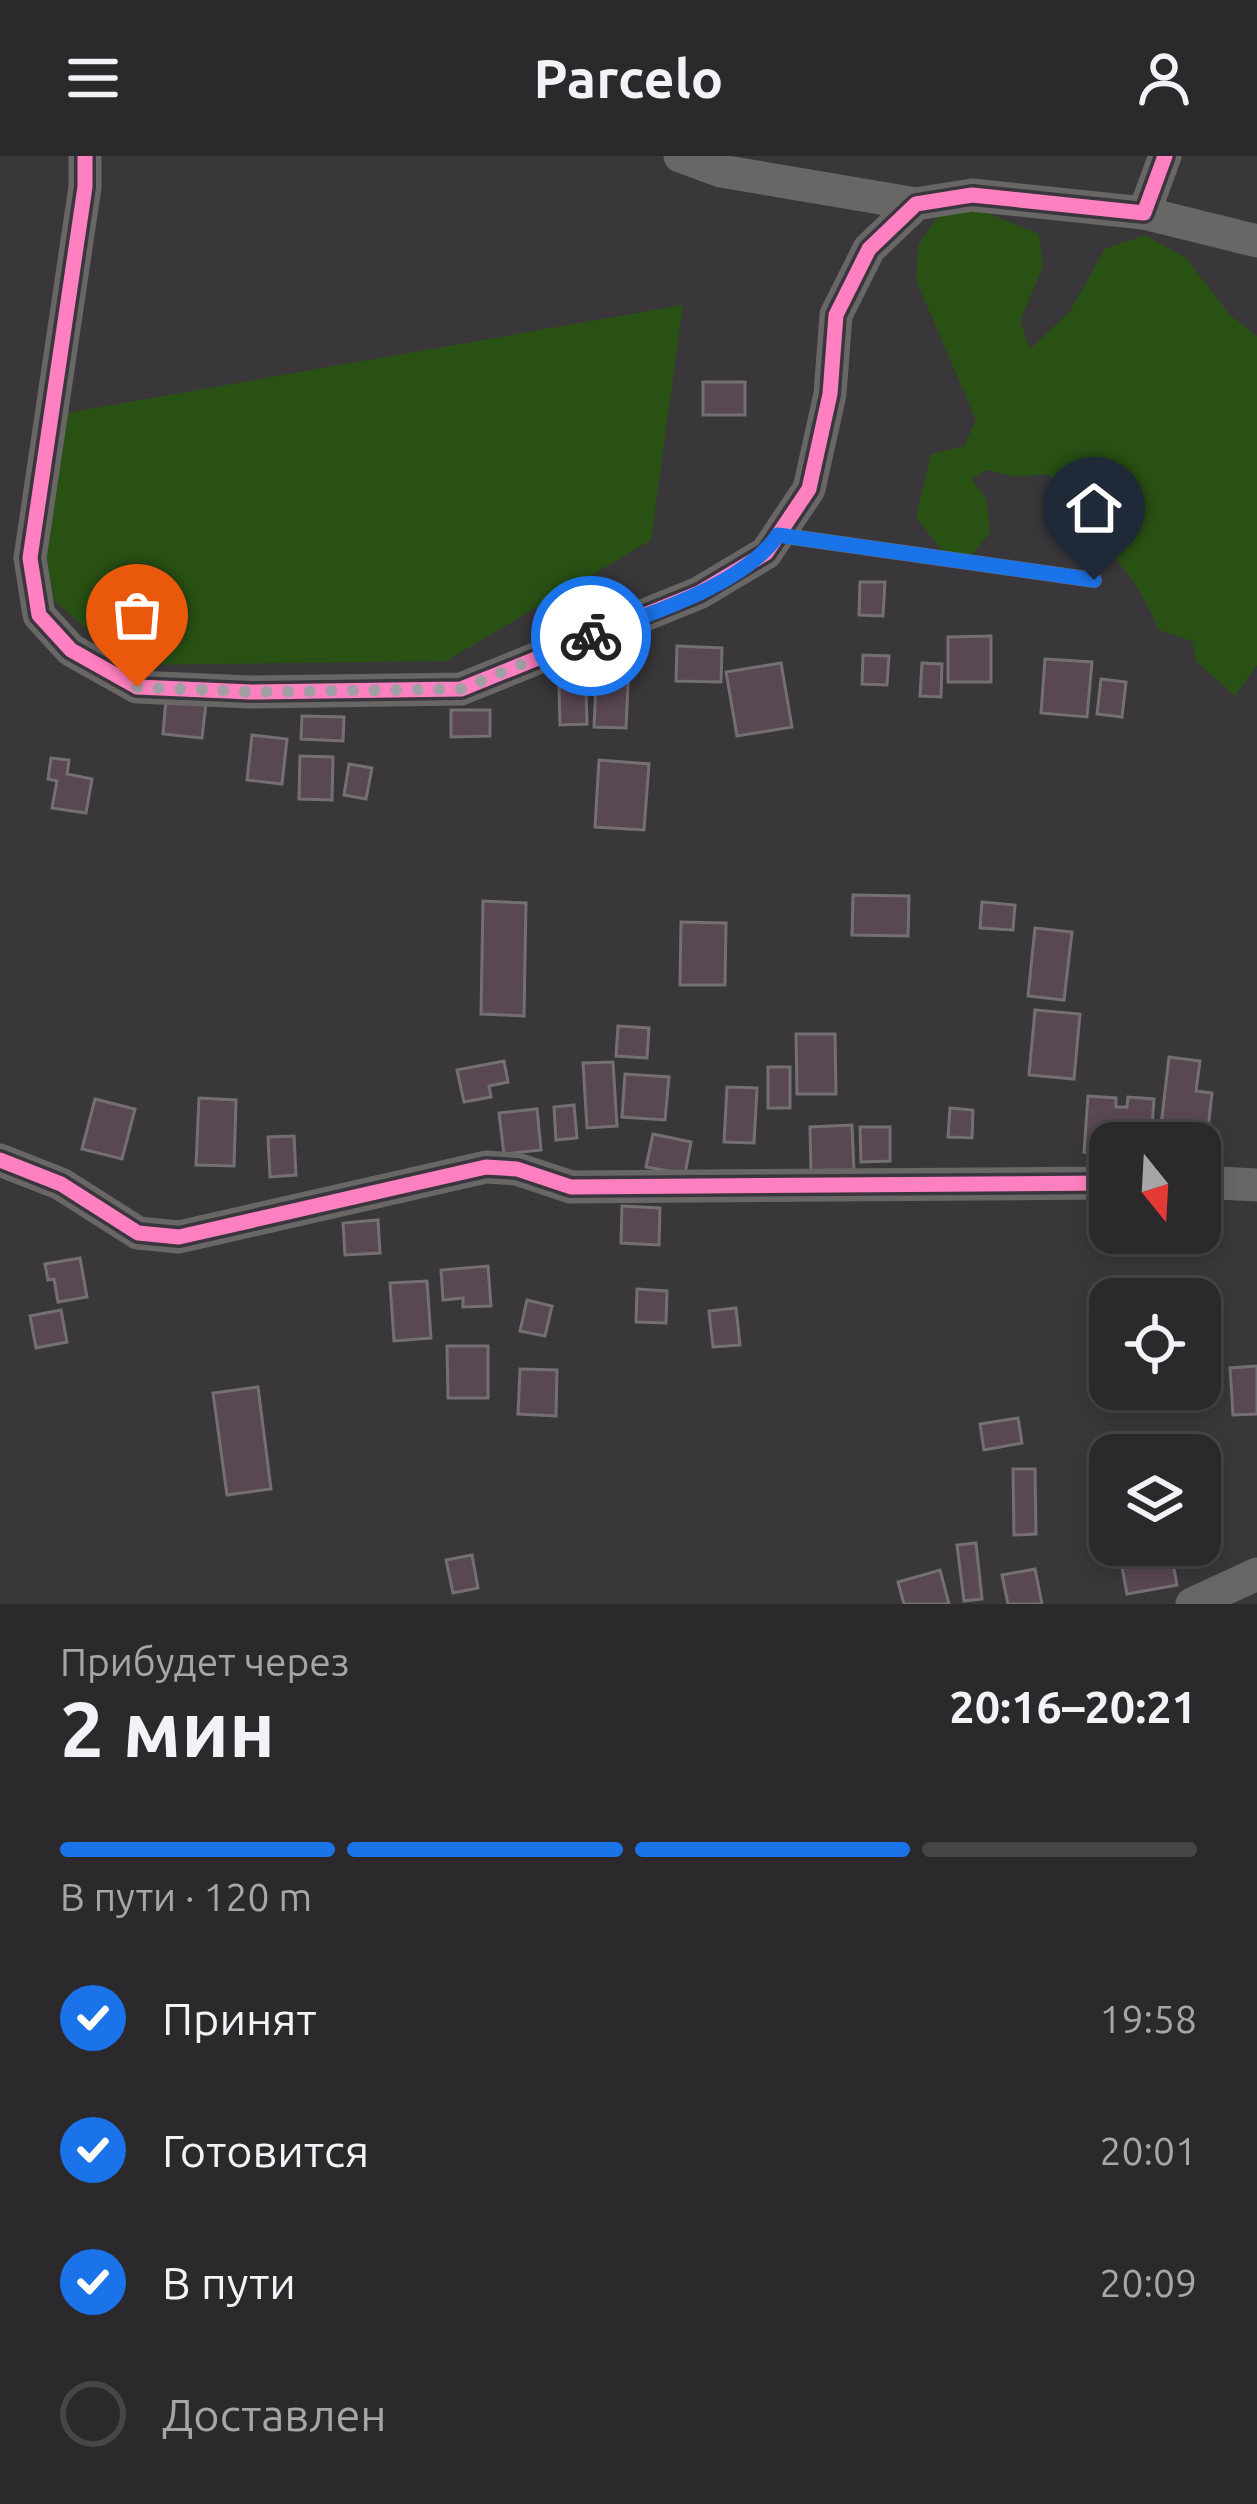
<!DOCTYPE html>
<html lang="ru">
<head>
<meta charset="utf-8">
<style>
  :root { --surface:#2c292c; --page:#343134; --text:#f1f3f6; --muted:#a6a6a9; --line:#484548; --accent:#1a73e8 }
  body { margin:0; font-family:Ubuntu,sans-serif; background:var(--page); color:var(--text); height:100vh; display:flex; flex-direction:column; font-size:45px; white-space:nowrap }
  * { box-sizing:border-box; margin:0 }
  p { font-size:39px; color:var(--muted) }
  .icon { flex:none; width:66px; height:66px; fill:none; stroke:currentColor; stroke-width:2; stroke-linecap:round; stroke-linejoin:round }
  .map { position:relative; height:1448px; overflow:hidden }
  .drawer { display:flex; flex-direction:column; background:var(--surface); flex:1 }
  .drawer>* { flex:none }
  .needle { width:78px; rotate:162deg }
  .buttons { position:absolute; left:1089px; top:966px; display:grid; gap:24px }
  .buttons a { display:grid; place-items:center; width:132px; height:132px; border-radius:24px; background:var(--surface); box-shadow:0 6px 18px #0003,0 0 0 3px var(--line); font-size:60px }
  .pin { position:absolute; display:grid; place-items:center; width:102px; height:102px; color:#fff; margin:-123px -51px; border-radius:50% 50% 50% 0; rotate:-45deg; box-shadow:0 0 12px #0007 }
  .pin .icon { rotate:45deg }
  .courier { position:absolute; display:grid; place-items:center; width:120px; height:120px; margin:-60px; border:9px solid #1a73e8; border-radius:50%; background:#fff; color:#222; box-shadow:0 3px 15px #0007 }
  .summary em { font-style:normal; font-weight:700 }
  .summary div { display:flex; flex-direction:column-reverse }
  .summary { display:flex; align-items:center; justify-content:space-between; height:204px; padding:0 60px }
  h1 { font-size:78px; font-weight:700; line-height:90px }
  .bar { display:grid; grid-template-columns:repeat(4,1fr); gap:18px 12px; align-content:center; height:144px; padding:0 60px }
  .bar i { height:15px; border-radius:9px; background:var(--line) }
  .bar .current { background:var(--accent) }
  .bar p { grid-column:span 4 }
  ol { padding:0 60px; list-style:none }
  li { display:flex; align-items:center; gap:36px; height:132px }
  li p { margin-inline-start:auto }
  li .icon { padding:12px; border-radius:50%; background:var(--accent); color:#fff; stroke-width:4 }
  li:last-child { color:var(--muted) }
  li i { width:66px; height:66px; border:6px solid var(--line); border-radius:50% }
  header { display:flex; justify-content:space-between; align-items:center; height:156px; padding:0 60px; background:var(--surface); font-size:54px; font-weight:700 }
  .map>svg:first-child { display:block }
  .green { fill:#295114 }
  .building { fill:#594752; stroke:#736f72; stroke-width:3 }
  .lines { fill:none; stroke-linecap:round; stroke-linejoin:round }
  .service { stroke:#696766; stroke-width:16 }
  .minor { stroke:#696766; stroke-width:33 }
  .cycleway-casing { stroke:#3b353d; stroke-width:22 }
  .cycleway { stroke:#ff80c0; stroke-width:15 }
  .done { stroke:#a29ea3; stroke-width:12; stroke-dasharray:0 21.6 }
  .route { stroke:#1a73e8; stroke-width:15 }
</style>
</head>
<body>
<header><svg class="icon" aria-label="menu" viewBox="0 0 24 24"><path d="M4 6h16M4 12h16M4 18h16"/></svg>Parcelo<svg class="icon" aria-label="person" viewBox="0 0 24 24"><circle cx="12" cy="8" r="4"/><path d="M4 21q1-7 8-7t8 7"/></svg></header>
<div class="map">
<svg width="1257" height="1448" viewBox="0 0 1257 1448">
  <rect width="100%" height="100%" fill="#3a373b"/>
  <g class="green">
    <path d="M983 55 1039 78 1043 110 1020 165 1030 193 1070 155 1105 93 1145 79 1186 102 1231 160 1257 180V509L1235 540 1197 506 1192 485 1159 474C1137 423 1115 393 1065 367L1060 333 1048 318 1016 321 987 314 972 323 987 344 990 377 972 398 944 397 916 361 931 298 964 290 976 264 916 124 918 90 939 58Z"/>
    <path d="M683 149 651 384 446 505 127 509 37 429 60 258Z"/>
  </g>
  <g class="building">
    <rect x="703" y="226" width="42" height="33"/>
    <path d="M860 426H885L883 460 859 459Z"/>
    <path d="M991 480V526H948V481Z"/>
    <path d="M677 490 722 492 721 526 676 525Z"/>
    <path d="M863 499 889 500 887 529 862 528Z"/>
    <path d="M1045 503 1092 506 1087 561 1041 557Z"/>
    <path d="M597 507 629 509 626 572 594 571Z"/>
    <path d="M781 507 792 571 737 580 726 516Z"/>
    <path d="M922 507 942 508 941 541 920 540Z"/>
    <path d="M1101 523 1126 526 1122 561 1097 558Z"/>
    <path d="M559 531H586L587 568 560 569Z"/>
    <path d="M166 543 206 547 202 582 163 578Z"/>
    <path d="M451 554H490V580L451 581Z"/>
    <path d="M302 560 344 561 343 585 301 583Z"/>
    <path d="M252 579 287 583 282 628 247 624Z"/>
    <path d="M300 600 333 601 332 644 299 643Z"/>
    <path d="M51 602 69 604 67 618 92 623 86 657 52 652 57 625 48 623Z"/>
    <path d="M599 604 649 608 644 674 595 671Z"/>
    <path d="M349 608 372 612 366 643 344 639Z"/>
    <path d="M853 739 909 740 908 780 852 779Z"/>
    <path d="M483 745 526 747 524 860 481 858Z"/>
    <path d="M982 746 1015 749 1013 774 980 772Z"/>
    <path d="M681 766 726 767 725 829H680Z"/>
    <path d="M1035 772 1072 776 1064 844 1028 840Z"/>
    <path d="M1035 854 1080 858 1074 923 1029 919Z"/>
    <path d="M618 870 649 872 647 902 616 900Z"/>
    <path d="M796 878H835L836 938H797Z"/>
    <path d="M1169 901 1200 905 1196 935 1212 937 1204 1008H1200V987H1159Z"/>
    <path d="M504 905 508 926 489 930 491 941 464 946 457 914Z"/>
    <path d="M613 906 617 970 587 972 583 907Z"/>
    <rect x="768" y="911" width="22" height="41"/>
    <path d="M625 918 669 921 665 964 622 961Z"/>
    <path d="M727 931 757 932 754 987 724 986Z"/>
    <path d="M1088 940 1116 942V951H1127L1128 941 1154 943 1151 984 1121 982V987H1110V998L1084 996Z"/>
    <path d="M199 942 236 944 234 1010 196 1009Z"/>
    <path d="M95 943 135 953 122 1003 82 993Z"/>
    <path d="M574 949 577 982 556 984 554 951Z"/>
    <path d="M950 952 973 954 972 982 948 981Z"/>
    <path d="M537 953 541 994 504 998 499 957Z"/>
    <path d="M852 969 854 1016 811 1017 810 971Z"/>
    <path d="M860 971H890V1005L861 1006Z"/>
    <path d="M653 978 691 986 685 1018 646 1011Z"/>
    <path d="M294 980 296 1019 270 1021 268 981Z"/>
    <path d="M622 1050 660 1052 659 1089 621 1087Z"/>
    <path d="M378 1064 380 1097 345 1099 343 1067Z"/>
    <path d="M80 1102 87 1141 58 1146 54 1123 48 1124 45 1108Z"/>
    <path d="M488 1110 491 1150 463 1151V1142L443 1144 441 1114Z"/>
    <path d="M427 1125 431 1182 394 1185 390 1127Z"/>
    <path d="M637 1133 667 1135 666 1167 636 1166Z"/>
    <path d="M527 1144 552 1150 545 1180 520 1175Z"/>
    <path d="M736 1152 740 1189 713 1191 709 1155Z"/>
    <path d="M61 1154 67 1186 36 1192 30 1160Z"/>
    <path d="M447 1190H488V1242H448Z"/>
    <path d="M1257 1210V1258L1233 1259 1230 1212Z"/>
    <path d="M520 1213 557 1214 556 1260 518 1258Z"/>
    <path d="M258 1231 271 1333 227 1339 213 1237Z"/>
    <path d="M1018 1262 1022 1287 984 1294 980 1268Z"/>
    <path d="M1013 1313H1035L1036 1378 1014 1379Z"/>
    <path d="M976 1387 982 1443 964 1445 957 1389Z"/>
    <path d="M1170 1391 1177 1429 1127 1438 1120 1401Z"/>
    <path d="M472 1399 478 1432 453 1437 446 1404Z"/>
    <path d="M1035 1413 1042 1448H1008L1002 1419Z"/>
    <path d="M940 1414 949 1448H904L898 1426Z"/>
  </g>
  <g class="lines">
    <path class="service" d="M778 379 1094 424"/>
    <g class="minor">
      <path d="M85 0V31L30 402 39 459 71 494 137 531 251 536 461 533 699 437 766 397 809 333 830 238 836 159 869 93 916 48 972 39 1144 57 1165 0"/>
      <path d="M680 0 721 15 916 48"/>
      <path d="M1144 57 1257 85"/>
      <path d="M0 1004 61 1028 138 1077 179 1081 486 1011 517 1013 571 1031 1110 1027"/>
      <path d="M1200 1026 1257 1029"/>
      <path d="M1192 1448 1257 1418"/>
    </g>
    <g class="cycleway-casing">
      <g id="cycleway">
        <path d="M85 0V31L30 402 39 459 71 494 137 531 251 536 461 533 699 437 766 397 809 333 830 238 836 159 869 93 916 48 972 39 1144 57 1165 0"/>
        <path d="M0 1004 61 1028 138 1077 179 1081 486 1011 517 1013 571 1031 1110 1027"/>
      </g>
    </g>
    <use href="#cycleway" class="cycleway"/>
  </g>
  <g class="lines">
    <path class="done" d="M137 531 251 536 461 533 591 480"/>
    <path class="route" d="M591 480C648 458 743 430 778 379L1094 424"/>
  </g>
</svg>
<div class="buttons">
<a><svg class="needle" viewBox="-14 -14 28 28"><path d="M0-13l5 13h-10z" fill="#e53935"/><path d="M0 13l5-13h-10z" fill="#a6a6a9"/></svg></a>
<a><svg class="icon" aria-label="locate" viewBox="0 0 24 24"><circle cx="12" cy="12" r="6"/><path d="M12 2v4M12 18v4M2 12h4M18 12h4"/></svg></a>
<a><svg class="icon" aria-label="layers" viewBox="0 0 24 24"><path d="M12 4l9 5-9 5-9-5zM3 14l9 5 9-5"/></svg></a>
</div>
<div class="pin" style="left:137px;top:531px;background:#ea580c"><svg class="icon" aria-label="bag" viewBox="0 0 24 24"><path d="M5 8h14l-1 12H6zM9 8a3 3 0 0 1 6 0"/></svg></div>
<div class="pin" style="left:1094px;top:424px;background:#1f2937"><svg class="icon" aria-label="home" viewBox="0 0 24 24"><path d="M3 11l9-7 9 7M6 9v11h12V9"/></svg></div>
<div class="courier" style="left:591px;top:480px"><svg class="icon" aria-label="bike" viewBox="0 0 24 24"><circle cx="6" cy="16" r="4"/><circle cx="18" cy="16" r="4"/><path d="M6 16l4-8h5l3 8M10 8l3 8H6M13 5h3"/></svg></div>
</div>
<section class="drawer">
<div class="summary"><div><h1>2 мин</h1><p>Прибудет через</p></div><em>20:16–20:21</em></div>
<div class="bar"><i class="current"></i><i class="current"></i><i class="current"></i><i></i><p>В пути · 120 m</p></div>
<ol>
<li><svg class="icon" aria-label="check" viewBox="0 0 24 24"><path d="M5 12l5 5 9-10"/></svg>Принят<p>19:58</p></li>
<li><svg class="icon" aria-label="check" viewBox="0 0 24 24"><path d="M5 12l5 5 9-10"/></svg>Готовится<p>20:01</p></li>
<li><svg class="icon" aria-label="check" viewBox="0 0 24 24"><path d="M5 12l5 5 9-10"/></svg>В пути<p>20:09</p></li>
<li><i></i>Доставлен</li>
</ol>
</section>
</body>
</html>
